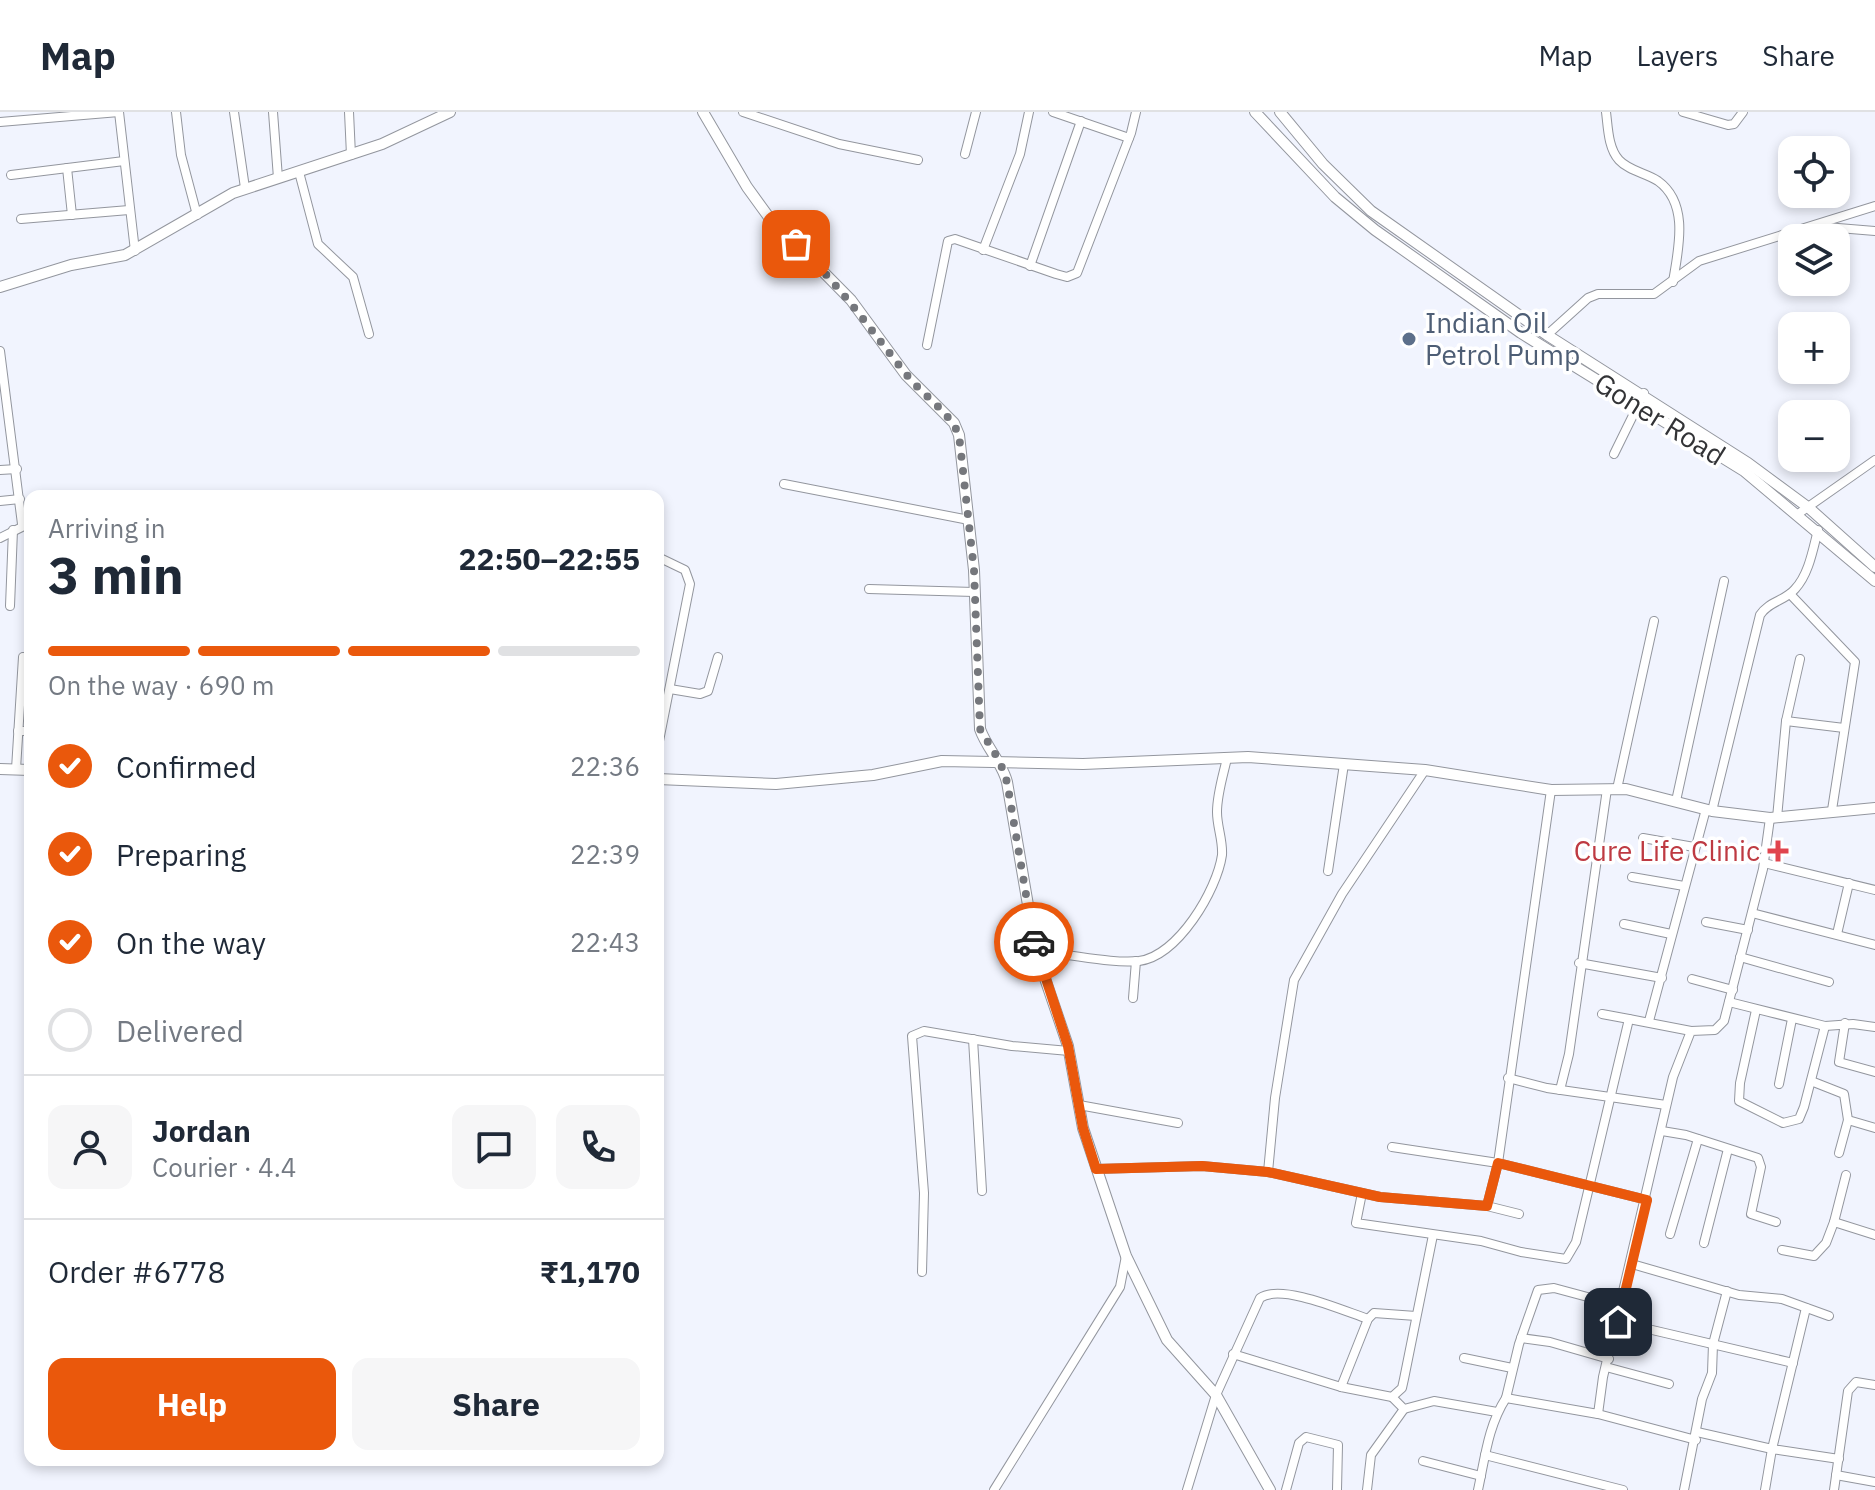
<!DOCTYPE html>
<html lang="en">
<head>
<meta charset="utf-8">
<style>
  :root { --surface:#fff; --page:#f6f6f7; --text:#1f2937; --muted:#747a83; --line:#e0e1e3; --accent:#ea580c }
  body { margin:0; font-family:"IBM Plex Sans",sans-serif; background:var(--page); color:var(--text); height:100vh; display:flex; flex-direction:column; font-size:30px; white-space:nowrap }
  * { box-sizing:border-box; margin:0 }
  p { font-size:26px; color:var(--muted) }
  .icon { flex:none; width:44px; height:44px; fill:none; stroke:currentColor; stroke-width:2; stroke-linecap:round; stroke-linejoin:round }
  .map { position:relative; flex:1; overflow:hidden }
  .panel { position:absolute; left:24px; top:378px; width:640px; height:976px; display:flex; flex-direction:column; background:var(--surface); border-radius:16px; box-shadow:0 4px 12px #0003 }
  .panel>* { flex:none }
  .tools { position:absolute; left:1778px; top:24px; display:grid; gap:16px }
  .tools a { display:grid; place-items:center; width:72px; height:72px; border-radius:16px; background:var(--surface); box-shadow:0 4px 12px #0003; font-size:40px }
  .pin { position:absolute; display:grid; place-items:center; width:68px; height:68px; color:#fff; margin:-34px; border-radius:16px; box-shadow:0 4px 12px #0006 }
  .courier { position:absolute; display:grid; place-items:center; width:80px; height:80px; margin:-40px; border:6px solid #ea580c; border-radius:50%; background:#fff; color:#222; box-shadow:0 2px 10px #0007 }
  .summary em { font-style:normal; font-weight:700 }
  .summary div { display:flex; flex-direction:column-reverse }
  .summary { display:flex; align-items:center; justify-content:space-between; height:136px; padding:0 24px }
  h1 { font-size:52px; font-weight:700; line-height:60px }
  .bar { display:grid; grid-template-columns:repeat(4,1fr); gap:12px 8px; align-content:center; height:96px; padding:0 24px }
  .bar i { height:10px; border-radius:6px; background:var(--line) }
  .bar .current { background:var(--accent) }
  .bar p { grid-column:span 4 }
  .line { display:flex; align-items:center; gap:20px; padding:0 24px; border-top:2px solid var(--line) }
  .line div { flex:1 }
  .round { display:grid; place-items:center; flex:none; width:84px; height:84px; border-radius:16px; background:var(--page) }
  ol { padding:0 24px; list-style:none }
  li { display:flex; align-items:center; gap:24px; height:88px }
  li p { margin-inline-start:auto }
  li .icon { padding:8px; border-radius:50%; background:var(--accent); color:#fff; stroke-width:4 }
  li:last-child { color:var(--muted) }
  li i { width:44px; height:44px; border:4px solid var(--line); border-radius:50% }
  .button { display:flex; gap:16px; margin-top:auto; padding:16px 24px }
  .button a { flex:1; height:92px; border-radius:16px; background:var(--accent); color:#fff; font-size:32px; font-weight:700; line-height:92px; text-align:center }
  .button a+a { background:var(--page); color:var(--text) }
  header { display:flex; align-items:center; gap:48px; box-sizing:border-box; height:112px; padding:0 40px; background:var(--surface); border-bottom:2px solid var(--line) }
  header strong { font-size:38px }
  nav { display:flex; gap:44px; margin-inline-start:auto; font-size:28px }
  .map>svg:first-child { display:block }
  .lines { fill:none; stroke-linecap:round; stroke-linejoin:round }
  .minor-casing { stroke:#93969e; stroke-width:10 }
  .tertiary-casing { stroke:#93969e; stroke-width:12 }
  .minor { stroke:#fff; stroke-width:8 }
  .tertiary { stroke:#fff; stroke-width:10 }
  .done { stroke:#75777c; stroke-width:8; stroke-dasharray:0 14.4 }
  .route { stroke:#ea580c; stroke-width:10 }
  .service-dot { fill:#5c6f8a; stroke:#fff; stroke-width:3 }
  .health-dot { fill:#e0444e; stroke:#fff; stroke-width:3 }
  .labels { text-anchor:middle; stroke-width:7; stroke-linejoin:round; paint-order:stroke }
  .service-label { font-size:28px; fill:#4e5e75; stroke:#fff; text-anchor:start }
  .street-label { font-size:28px; fill:#323336; stroke:#fff }
  .health-label { font-size:28px; fill:#be3a42; stroke:#fff; text-anchor:end }
</style>
</head>
<body>
<header>
<strong>Map</strong>
<nav><a>Map</a><a>Layers</a><a>Share</a></nav>
</header>
<div class="map">
<svg width="1875" height="1378" viewBox="0 0 1875 1378">
  <rect width="100%" height="100%" fill="#f1f4fe"/>
  <g class="lines">
    <g class="minor-casing">
      <g id="minor">
        <path d="M119 0 135 139"/>
        <path d="M176 0 181 43 197 103"/>
        <path d="M234 0 245 76"/>
        <path d="M273 0 278 66"/>
        <path d="M349 0 351 43"/>
        <path d="M743 0 839 32 918 48"/>
        <path d="M1053 0 1129 26"/>
        <path d="M1606 0C1608 15 1608 36 1619 48 1629 59 1646 61 1658 69 1690 92 1678 138 1673 170"/>
        <path d="M1683 0 1728 13 1734 12 1743 0"/>
        <path d="M0 10 119 0"/>
        <path d="M965 42 976 0"/>
        <path d="M67 56 72 103"/>
        <path d="M299 60 318 132 353 165 369 222"/>
        <path d="M11 63 124 49"/>
        <path d="M21 107 129 98"/>
        <path d="M1814 114 1875 119"/>
        <path d="M983 138 1020 42 1029 0"/>
        <path d="M1030 154 1081 9"/>
        <path d="M1547 223 1588 186 1598 182H1654L1699 149 1875 94"/>
        <path d="M927 233 948 129 955 127 1056 162 1067 165 1077 161 1131 21 1136 0"/>
        <path d="M0 239 22 412"/>
        <path d="M1614 342 1644 281"/>
        <path d="M0 358 17 357"/>
        <path d="M784 372 969 408"/>
        <path d="M0 389 20 387"/>
        <path d="M1798 402 1875 348"/>
        <path d="M0 426 30 411"/>
        <path d="M658 445 685 458 690 472 658 634"/>
        <path d="M869 477 974 480"/>
        <path d="M1790 482 1855 550 1832 698"/>
        <path d="M10 494 13 418"/>
        <path d="M670 577 700 582 708 579 718 545"/>
        <path d="M1786 609 1844 616"/>
        <path d="M18 619H30"/>
        <path d="M16 657 23 545"/>
        <path d="M1617 677 1654 509"/>
        <path d="M1676 689 1724 469"/>
        <path d="M1712 699 1760 503C1769 489 1785 489 1795 477 1809 462 1813 437 1818 418"/>
        <path d="M1777 706 1786 609 1800 547"/>
        <path d="M1643 726 1694 735"/>
        <path d="M1764 751 1875 778"/>
        <path d="M1328 759 1344 652"/>
        <path d="M1632 765 1684 774"/>
        <path d="M1752 801 1875 833"/>
        <path d="M1706 810 1748 818"/>
        <path d="M1624 812 1671 822"/>
        <path d="M1837 822 1849 771"/>
        <path d="M1036 840C1068 841 1109 852 1139 849 1178 844 1217 778 1222 743 1223 728 1217 715 1217 700 1217 682 1223 664 1227 646"/>
        <path d="M1740 845 1829 870"/>
        <path d="M1579 851 1662 866"/>
        <path d="M1692 867 1733 878"/>
        <path d="M1133 886 1136 849"/>
        <path d="M1729 890 1825 914 1853 912 1875 915"/>
        <path d="M1756 898 1740 971 1739 989 1783 1011 1799 1007 1804 995 1825 914"/>
        <path d="M1602 902 1629 907"/>
        <path d="M1649 909 1706 697"/>
        <path d="M1845 911 1839 950 1875 960"/>
        <path d="M973 927 982 1079"/>
        <path d="M1508 966 1547 976 1666 993"/>
        <path d="M1811 969 1844 982 1848 1008 1875 1016"/>
        <path d="M1779 972 1792 907"/>
        <path d="M1560 978 1569 942 1607 677"/>
        <path d="M1079 993 1178 1011"/>
        <path d="M1662 1019 1686 1023 1758 1046 1761 1055 1751 1102 1776 1110"/>
        <path d="M1392 1035 1498 1051 1647 1088"/>
        <path d="M1839 1041 1848 1008"/>
        <path d="M1096 1057 1202 1054 1268 1060 1380 1085 1487 1094 1498 1051 1551 678"/>
        <path d="M1268 1060 1275 986 1294 868 1342 782 1425 658"/>
        <path d="M1362 1081 1356 1111 1481 1129 1521 1140 1566 1147 1576 1130 1629 907 1691 919"/>
        <path d="M1487 1094 1519 1102"/>
        <path d="M1834 1110 1846 1063"/>
        <path d="M1670 1122 1698 1027"/>
        <path d="M1704 1131 1728 1037"/>
        <path d="M1782 1138 1814 1144 1826 1131 1834 1110 1875 1123"/>
        <path d="M1632 1152 1739 1183 1782 1187 1829 1204"/>
        <path d="M922 1160 924 1081 912 924 924 919 1012 934 1069 939"/>
        <path d="M1618 1210 1793 1251"/>
        <path d="M1521 1226 1550 1230 1609 1247"/>
        <path d="M1233 1242 1341 1275 1392 1285 1402 1276 1404 1267 1433 1123"/>
        <path d="M1464 1246 1512 1256"/>
        <path d="M1606 1255 1669 1272"/>
        <path d="M1341 1275 1368 1207 1374 1201 1416 1204"/>
        <path d="M1392 1285 1404 1297 1434 1289 1497 1300"/>
        <path d="M1506 1286 1519 1232 1538 1178 1554 1176 1621 1194"/>
        <path d="M1598 1302 1696 1328"/>
        <path d="M1697 1320 1772 1337 1806 1196"/>
        <path d="M1485 1343 1623 1378"/>
        <path d="M1423 1349 1481 1364"/>
        <path d="M1836 1363 1875 1370"/>
        <path d="M994 1378 1120 1175 1126 1144"/>
        <path d="M1187 1378 1216 1283 1260 1186C1281 1171 1344 1199 1368 1207"/>
        <path d="M1286 1378 1299 1331 1306 1325 1338 1333 1337 1378"/>
        <path d="M1367 1378 1371 1343 1404 1297"/>
        <path d="M1478 1378C1485 1346 1488 1314 1506 1286L1598 1302 1603 1265 1673 965 1691 919 1715 918 1724 909 1763 757 1770 706"/>
        <path d="M1684 1378 1702 1287 1712 1261 1713 1232 1727 1179"/>
        <path d="M1765 1378 1772 1337 1839 1347"/>
        <path d="M1834 1378 1848 1279 1856 1270 1875 1273"/>
      </g>
    </g>
    <g class="tertiary-casing">
      <g id="tertiary">
        <path d="M703 0 747 75 768 104 851 188 906 263 954 311 959 323 974 458 980 617C987 637 1002 650 1007 670L1036 840 1068 934 1083 1016 1126 1144 1167 1228 1216 1283 1270 1378"/>
        <path d="M1255 0 1335 85 1375 118 1521 221 1744 359 1875 469"/>
        <path d="M1280 0 1323 52 1371 99 1547 223 1748 351 1809 396 1875 455"/>
        <path d="M0 175 71 153 125 143 233 81 382 32 450 0"/>
        <path d="M0 657 30 658"/>
        <path d="M658 667 776 672 873 663 942 649 1083 652 1248 645 1425 658 1551 678 1626 677 1712 699 1770 706 1875 696"/>
      </g>
    </g>
    <use href="#minor" class="minor"/>
    <use href="#tertiary" class="tertiary"/>
  </g>
  <g class="lines">
    <path class="done" d="M796 132C839 172 870 217 906 262 922 283 948 298 959 323L974 458 980 617 1000 650 1007 670 1034 830"/>
    <path class="route" d="M1034 830 1068 934 1083 1016 1096 1057 1202 1054 1268 1060 1380 1085 1487 1094 1498 1051 1647 1088 1618 1210"/>
  </g>
  <circle class="service-dot" cx="1409" cy="227" r="8"/>
  <path class="health-dot" d="M1774 727h8v8h8v8h-8v8h-8v-8h-8v-8h8z"/>
  <g class="labels">
    <g class="service-label">
      <text x="1425" y="221">Indian Oil<tspan x="1425" dy="32">Petrol Pump</tspan></text>
    </g>
    <g class="street-label">
      <text transform="translate(1660 307) rotate(32)" y="10">Goner Road</text>
    </g>
    <g class="health-label">
      <text x="1760" y="749">Cure Life Clinic</text>
    </g>
  </g>
</svg>
<div class="tools">
<a><svg class="icon" aria-label="locate" viewBox="0 0 24 24"><circle cx="12" cy="12" r="6"/><path d="M12 2v4M12 18v4M2 12h4M18 12h4"/></svg></a>
<a><svg class="icon" aria-label="layers" viewBox="0 0 24 24"><path d="M12 4l9 5-9 5-9-5zM3 14l9 5 9-5"/></svg></a>
<a>+</a>
<a>−</a>
</div>
<div class="pin" style="left:796px;top:132px;background:#ea580c"><svg class="icon" aria-label="bag" viewBox="0 0 24 24"><path d="M5 8h14l-1 12H6zM9 8a3 3 0 0 1 6 0"/></svg></div>
<div class="pin" style="left:1618px;top:1210px;background:#1f2937"><svg class="icon" aria-label="home" viewBox="0 0 24 24"><path d="M3 11l9-7 9 7M6 9v11h12V9"/></svg></div>
<div class="courier" style="left:1034px;top:830px"><svg class="icon" aria-label="car" viewBox="0 0 24 24"><path d="M5 17H2v-5l4-1 3-4h7l3 4 3 1v5h-3M9 17h6M6 11h13"/><circle cx="7" cy="17" r="2"/><circle cx="17" cy="17" r="2"/></svg></div>
<section class="panel">
<div class="summary"><div><h1>3 min</h1><p>Arriving in</p></div><em>22:50–22:55</em></div>
<div class="bar"><i class="current"></i><i class="current"></i><i class="current"></i><i></i><p>On the way · 690 m</p></div>
<ol>
<li><svg class="icon" aria-label="check" viewBox="0 0 24 24"><path d="M5 12l5 5 9-10"/></svg>Confirmed<p>22:36</p></li>
<li><svg class="icon" aria-label="check" viewBox="0 0 24 24"><path d="M5 12l5 5 9-10"/></svg>Preparing<p>22:39</p></li>
<li><svg class="icon" aria-label="check" viewBox="0 0 24 24"><path d="M5 12l5 5 9-10"/></svg>On the way<p>22:43</p></li>
<li><i></i>Delivered</li>
</ol>
<div class="line" style="height:144px"><a class="round"><svg class="icon" aria-label="person" viewBox="0 0 24 24"><circle cx="12" cy="8" r="4"/><path d="M4 21q1-7 8-7t8 7"/></svg></a><div><b>Jordan</b><p>Courier · 4.4</p></div><a class="round"><svg class="icon" aria-label="chat" viewBox="0 0 24 24"><path d="M4 5h16v11H9l-5 4z"/></svg></a><a class="round"><svg class="icon" aria-label="phone" viewBox="0 0 24 24"><path d="M5 4h4l2 5-3 2q2 4 5 5l2-3 5 2v4C11 20 4 13 5 4z"/></svg></a></div>
<div class="line" style="height:104px"><div>Order #6778</div><b>₹1,170</b></div>
<div class="button"><a>Help</a><a>Share</a></div>
</section>
</div>
</body>
</html>
